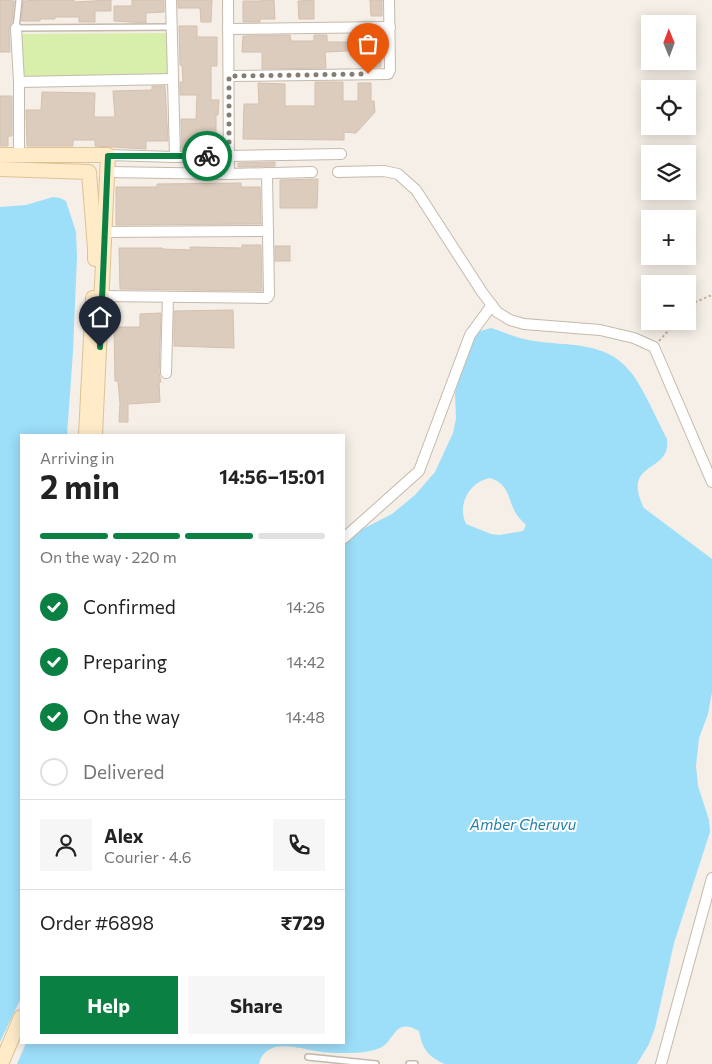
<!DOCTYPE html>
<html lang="en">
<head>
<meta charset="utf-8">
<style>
  :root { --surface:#fff; --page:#f6f6f6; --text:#222; --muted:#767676; --line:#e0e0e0; --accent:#0b8043 }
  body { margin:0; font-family:Commissioner,sans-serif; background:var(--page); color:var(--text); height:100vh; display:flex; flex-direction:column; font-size:19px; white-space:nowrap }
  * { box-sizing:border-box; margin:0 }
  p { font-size:16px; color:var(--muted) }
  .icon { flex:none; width:28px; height:28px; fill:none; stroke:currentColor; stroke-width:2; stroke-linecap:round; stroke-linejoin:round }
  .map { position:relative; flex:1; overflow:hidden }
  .drawer { position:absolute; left:20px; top:434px; width:325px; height:610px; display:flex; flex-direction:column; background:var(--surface); border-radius:0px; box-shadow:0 2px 12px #0003 }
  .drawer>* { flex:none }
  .needle { width:32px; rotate:359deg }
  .buttons { position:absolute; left:641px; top:15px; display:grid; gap:10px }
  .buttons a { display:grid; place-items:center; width:55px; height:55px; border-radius:0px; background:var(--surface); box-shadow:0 2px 12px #0003; font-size:25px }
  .pin { position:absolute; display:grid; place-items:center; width:42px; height:42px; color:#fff; margin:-51px -21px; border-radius:50% 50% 50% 0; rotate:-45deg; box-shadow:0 0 5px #0007 }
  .pin .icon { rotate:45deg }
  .courier { position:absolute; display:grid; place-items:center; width:50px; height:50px; margin:-25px; border:4px solid #0b8043; border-radius:50%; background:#fff; color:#222; box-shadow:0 1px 6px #0007 }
  .head em { font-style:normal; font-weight:700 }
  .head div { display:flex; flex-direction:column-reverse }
  .head { display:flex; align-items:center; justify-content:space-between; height:85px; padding:0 20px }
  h1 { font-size:32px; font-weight:700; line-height:38px }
  .bar { display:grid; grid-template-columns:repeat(4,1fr); gap:8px 5px; align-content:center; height:60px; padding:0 20px }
  .bar i { height:6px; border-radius:4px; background:var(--line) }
  .bar .on { background:var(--accent) }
  .bar p { grid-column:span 4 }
  .line { display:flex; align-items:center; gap:12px; padding:0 20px; border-top:1px solid var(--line) }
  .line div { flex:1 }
  .round { display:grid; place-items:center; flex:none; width:52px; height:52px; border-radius:0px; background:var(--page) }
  ol { padding:0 20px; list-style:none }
  li { display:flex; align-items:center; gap:15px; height:55px }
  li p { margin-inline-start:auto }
  li .icon { padding:5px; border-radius:50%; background:var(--accent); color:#fff; stroke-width:4 }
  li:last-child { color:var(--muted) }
  li i { width:28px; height:28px; border:2px solid var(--line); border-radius:50% }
  .action { display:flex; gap:10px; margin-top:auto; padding:10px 20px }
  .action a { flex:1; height:58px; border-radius:0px; background:var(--accent); color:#fff; font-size:20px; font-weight:700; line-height:58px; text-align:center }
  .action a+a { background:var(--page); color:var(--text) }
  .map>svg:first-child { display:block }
  .green { fill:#d8eeab }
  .water { fill:#9ddef9; fill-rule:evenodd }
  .building { fill:#dcccbe; stroke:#d4c0ae }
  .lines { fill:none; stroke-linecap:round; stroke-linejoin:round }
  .lane-casing { stroke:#c5b9ac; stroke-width:8 }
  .street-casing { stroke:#c5b9ac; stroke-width:12 }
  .secondary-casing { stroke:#dec294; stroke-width:16 }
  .path { stroke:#c6b098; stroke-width:2; stroke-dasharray:2.5 2.5; stroke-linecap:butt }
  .lane { stroke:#fff; stroke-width:5 }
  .street { stroke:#fff; stroke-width:10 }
  .secondary { stroke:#ffebc8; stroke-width:14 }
  .done { stroke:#867d73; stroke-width:5; stroke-dasharray:0 9 }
  .route { stroke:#0b8043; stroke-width:6 }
  .labels { text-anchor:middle; stroke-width:4; stroke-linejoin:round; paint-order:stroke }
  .water-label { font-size:15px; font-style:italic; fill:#1f7fa8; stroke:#fff }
</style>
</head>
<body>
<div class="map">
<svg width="712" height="1064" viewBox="0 0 712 1064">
  <rect width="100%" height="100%" fill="#f5efe7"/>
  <path class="green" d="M167 33V77L21 79V34Z"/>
  <g class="water">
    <path d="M53 197 60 198 66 201 76 232 77 257 73 351 67 435H21V998L0 1042V207L26 205Z"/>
    <path d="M491 328C502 331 513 337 524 339 561 348 606 337 633 375 646 394 656 418 667 439 672 474 620 460 644 508L712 559V692L708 714 699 738 696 766 698 786 709 820 710 832 674 943 655 1028 649 1044 637 1064H445C428 1057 422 1048 419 1031 395 1017 395 1039 382 1047 372 1052 358 1053 347 1053 337 1053 326 1053 316 1051 297 1048 266 1037 259 1064H17L26 1043 344 1042V546L349 536 392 514 415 495 435 472 453 433 456 419 455 393 467 354 477 332ZM490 478C509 484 507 496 515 512 518 517 522 521 526 525L523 531 499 535 491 534 466 524C457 505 469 482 490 478Z"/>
  </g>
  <g class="building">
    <path d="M0 0 14 1 12 21 9 28 10 52H0Z"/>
    <path d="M42 0H74V2L111 0V11H95V22H79V17H55V19H40V21H21L23 1Z"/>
    <path d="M132 0H164V12L146 13V23L114 21V6H132Z"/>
    <path d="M178 0H212L211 22H201L200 8H178Z"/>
    <path d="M261 0H274L275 19H260V22H243V1H261Z"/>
    <path d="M314 0V19H299L298 1Z"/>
    <path d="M370 0H382V16H371Z"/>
    <path d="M179 26H197V37H217V66H211V100H219L218 115H216V149L182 150 181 119H196L197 95H180V82H183L182 65H180Z"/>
    <path d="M290 35 291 41H314V35H327V42H352V36H366V50L325 52 326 68 262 69V52H242L243 36Z"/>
    <path d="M370 56H381V67H371Z"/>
    <path d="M315 82H343V101H358V83H371V101H374L375 112 356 133 344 132V140L243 139 244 104H259L258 83 285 84V106H315Z"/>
    <path d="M152 86H165L168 141H146V149L95 146V140H73V146H27L26 110H41L42 92 95 93 94 117H115L113 91 152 90Z"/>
    <path d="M0 96H12V136H8V146H0Z"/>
    <path d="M275 162V166L238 167V163Z"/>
    <path d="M318 179 317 208H280V180Z"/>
    <path d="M241 183V187H260L261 224 116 225V187H157V184Z"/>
    <path d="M242 245H261L262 291 120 289 119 248H162V249L191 250 190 247 242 248Z"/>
    <rect x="275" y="246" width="15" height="15"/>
    <path d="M233 310 234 348 174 346V311Z"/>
    <path d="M161 313 159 373 161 382H159L160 402 128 404V422H119L120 404 118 381H115L114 327H140V314Z"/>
  </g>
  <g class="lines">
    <g class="lane-casing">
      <g id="lane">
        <path d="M19 0 16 28 171 27"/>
        <path d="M308 1057 376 1064"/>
        <path d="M409 1064H415"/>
      </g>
    </g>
    <g class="street-casing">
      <g id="street">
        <path d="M171 0 175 157"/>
        <path d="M228 0 229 174"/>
        <path d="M16 28 19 82V155"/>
        <path d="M228 29 390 27"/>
        <path d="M229 76 388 74 390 70 389 0"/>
        <path d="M19 82 173 79"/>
        <path d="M108 155 175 157 341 154"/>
        <path d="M108 172 229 174 312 172"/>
        <path d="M338 172 384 171 398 174 416 190 482 292 497 312 510 320 524 324 600 330 634 338 654 347 712 482"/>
        <path d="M105 232 268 231"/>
        <path d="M103 296 267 298 269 295 267 173"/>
        <path d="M166 373 168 297"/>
        <path d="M344 538 419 471 470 335 492 305"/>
        <path d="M661 1064 712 878"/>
      </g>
    </g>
    <g class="secondary-casing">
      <g id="secondary">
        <path d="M0 155H108L95 435"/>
        <path d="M0 169 89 172 95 249V259"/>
        <path d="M86 435 93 298"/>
        <path d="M1 1064 21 1017"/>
      </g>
    </g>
    <g class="path">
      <path d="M688 309 691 304 712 295"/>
      <path d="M659 341 677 321"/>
    </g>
    <use href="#lane" class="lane"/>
    <use href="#street" class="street"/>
    <use href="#secondary" class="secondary"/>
  </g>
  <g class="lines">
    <path class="done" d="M207 156H229V76L368 74"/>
    <path class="route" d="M100 347 108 156H207"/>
  </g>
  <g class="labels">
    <g class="water-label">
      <text x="523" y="830">Amber Cheruvu</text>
    </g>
  </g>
</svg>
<div class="buttons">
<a><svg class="needle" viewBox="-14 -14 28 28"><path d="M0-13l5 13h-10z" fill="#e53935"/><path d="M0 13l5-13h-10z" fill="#767676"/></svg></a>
<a><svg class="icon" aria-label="locate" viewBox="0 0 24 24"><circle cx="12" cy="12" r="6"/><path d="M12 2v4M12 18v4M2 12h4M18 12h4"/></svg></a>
<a><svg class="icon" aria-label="layers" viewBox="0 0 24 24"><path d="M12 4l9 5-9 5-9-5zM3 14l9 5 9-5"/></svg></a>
<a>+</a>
<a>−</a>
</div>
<div class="pin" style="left:368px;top:74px;background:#ea580c"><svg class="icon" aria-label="bag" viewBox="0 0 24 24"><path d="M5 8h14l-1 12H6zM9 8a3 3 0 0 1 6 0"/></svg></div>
<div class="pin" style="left:100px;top:347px;background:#1f2937"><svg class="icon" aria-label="home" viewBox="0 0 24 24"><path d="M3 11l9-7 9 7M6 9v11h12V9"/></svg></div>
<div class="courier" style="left:207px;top:156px"><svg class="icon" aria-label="bike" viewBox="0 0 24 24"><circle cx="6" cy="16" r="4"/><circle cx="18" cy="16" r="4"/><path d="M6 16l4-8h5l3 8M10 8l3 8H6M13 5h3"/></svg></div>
<section class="drawer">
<div class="head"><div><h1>2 min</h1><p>Arriving in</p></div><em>14:56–15:01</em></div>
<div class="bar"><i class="on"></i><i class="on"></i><i class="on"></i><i></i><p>On the way · 220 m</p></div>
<ol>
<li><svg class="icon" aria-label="check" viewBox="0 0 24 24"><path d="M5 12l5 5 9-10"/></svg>Confirmed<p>14:26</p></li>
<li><svg class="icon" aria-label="check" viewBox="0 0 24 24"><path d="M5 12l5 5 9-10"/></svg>Preparing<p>14:42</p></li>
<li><svg class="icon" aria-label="check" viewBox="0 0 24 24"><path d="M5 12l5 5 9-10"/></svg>On the way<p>14:48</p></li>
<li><i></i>Delivered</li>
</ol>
<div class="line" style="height:90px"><a class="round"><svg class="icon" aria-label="person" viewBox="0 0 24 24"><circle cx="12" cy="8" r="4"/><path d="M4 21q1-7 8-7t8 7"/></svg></a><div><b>Alex</b><p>Courier · 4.6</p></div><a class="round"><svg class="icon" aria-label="phone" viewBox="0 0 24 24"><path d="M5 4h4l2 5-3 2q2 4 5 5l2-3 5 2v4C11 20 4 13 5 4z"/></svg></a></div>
<div class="line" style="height:65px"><div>Order #6898</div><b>₹729</b></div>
<div class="action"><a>Help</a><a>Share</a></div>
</section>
</div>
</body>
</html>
